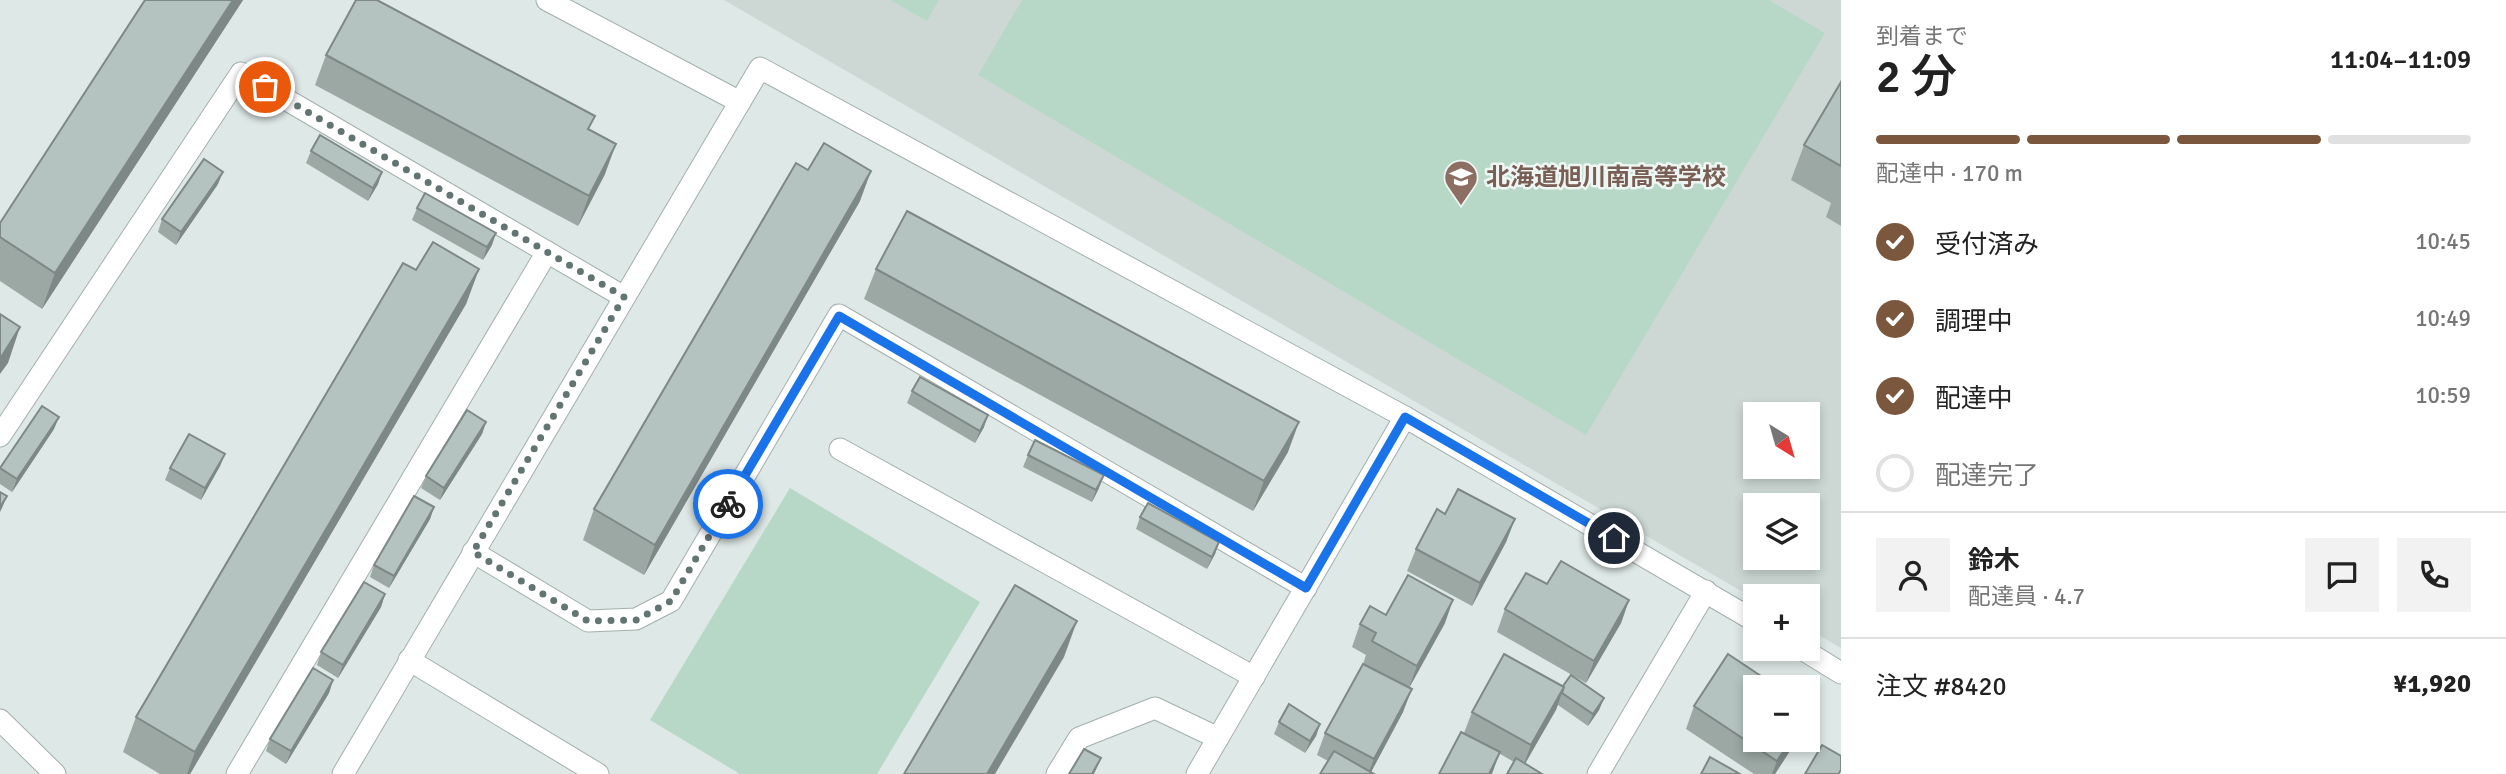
<!DOCTYPE html>
<html lang="ja">
<head>
<meta charset="utf-8">
<style>
  :root { --surface:#fff; --page:#f2f2f2; --text:#222; --muted:#767676; --line:#e0e0e0; --accent:#7b583d }
  body { margin:0; font-family:Signika,"Noto Sans JP",sans-serif; background:var(--page); color:var(--text); height:100vh; display:flex; flex-direction:column; font-size:26px; white-space:nowrap }
  * { box-sizing:border-box; margin:0 }
  p { font-size:23px; color:var(--muted) }
  .icon { flex:none; width:38px; height:38px; fill:none; stroke:currentColor; stroke-width:2; stroke-linecap:round; stroke-linejoin:round }
  .map { position:relative; flex:1; overflow:hidden }
  .panel { display:flex; flex-direction:column; background:var(--surface); width:665px }
  .panel>* { flex:none }
  .needle { width:46px; rotate:143deg }
  .controls { position:absolute; left:1743px; top:402px; display:grid; gap:14px }
  .controls a { display:grid; place-items:center; width:77px; height:77px; border-radius:0px; background:var(--surface); box-shadow:0 4px 10px #0003; font-size:35px }
  .pin { position:absolute; display:grid; place-items:center; width:60px; height:60px; color:#fff; margin:-30px; border:4px solid #fff; border-radius:50%; box-shadow:0 2px 7px #0007 }
  .courier { position:absolute; display:grid; place-items:center; width:70px; height:70px; margin:-35px; border:5px solid #1a73e8; border-radius:50%; background:#fff; color:#222; box-shadow:0 2px 9px #0007 }
  .headline em { font-style:normal; font-weight:600 }
  .headline div { display:flex; flex-direction:column-reverse }
  .headline { display:flex; align-items:center; justify-content:space-between; height:119px; padding:0 35px }
  h1 { font-size:46px; font-weight:600; line-height:52px }
  .bar { display:grid; grid-template-columns:repeat(4,1fr); gap:10px 7px; align-content:center; height:84px; padding:0 35px }
  .bar i { height:9px; border-radius:5px; background:var(--line) }
  .bar .current { background:var(--accent) }
  .bar p { grid-column:span 4 }
  .line { display:flex; align-items:center; gap:18px; padding:0 35px; border-top:2px solid var(--line) }
  .line div { flex:1 }
  .round { display:grid; place-items:center; flex:none; width:74px; height:74px; border-radius:0px; background:var(--page) }
  ol { padding:0 35px; list-style:none }
  li { display:flex; align-items:center; gap:21px; height:77px }
  li p { margin-inline-start:auto }
  li .icon { padding:7px; border-radius:50%; background:var(--accent); color:#fff; stroke-width:4 }
  li:last-child { color:var(--muted) }
  li i { width:38px; height:38px; border:4px solid var(--line); border-radius:50% }
  main { display:flex; flex:1; min-height:0 }
  .map>svg:first-child { display:block }
  .built { fill:#cdd8d5; fill-rule:evenodd }
  .green { fill:#b8d8c7 }
  .lines { fill:none; stroke-linecap:round; stroke-linejoin:round }
  .minor-casing { stroke:#a2afad; stroke-width:23 }
  .minor { stroke:#fff; stroke-width:21 }
  .wall { fill:#9ba8a4 }
  .shaded-wall { fill:#7e8886 }
  .building { fill:#b4c3bf; stroke:#7e8886; stroke-width:2 }
  .done { stroke:#637573; stroke-width:7; stroke-dasharray:0 12.6 }
  .route { stroke:#1a73e8; stroke-width:9 }
  .labels { text-anchor:middle; stroke-width:5; stroke-linejoin:round; paint-order:stroke }
  .education-label { font-size:24px; font-weight:bold; fill:#785e54; stroke:#eef6f3; text-anchor:start }
</style>
</head>
<body>
<main>
<div class="map">
<svg width="1841" height="774" viewBox="0 0 1841 774">
  <rect width="100%" height="100%" fill="#dee8e6"/>
  <path class="built" d="M724 0H1841V648L1808 629V597H1755V599ZM1755 415H1808V467H1755ZM1755 506H1808V558H1755Z"/>
  <g class="green">
    <path d="M890 0H939L927 21Z"/>
    <path d="M1022 0H1769L1825 33 1586 435 978 75Z"/>
    <path d="M790 488 980 602 877 774H740L650 720Z"/>
  </g>
  <g class="lines">
    <g class="minor-casing">
      <g id="minor">
        <path d="M547 0 740 102"/>
        <path d="M0 436 241 73 624 297"/>
        <path d="M840 449 1254 677"/>
        <path d="M473 552 588 621 636 619 671 601 839 315 1306 588"/>
        <path d="M1802 649 1841 673"/>
        <path d="M409 660 598 774"/>
        <path d="M0 720 55 774"/>
        <path d="M237 774 547 252"/>
        <path d="M343 774 760 68 1405 417 1755 621"/>
        <path d="M1057 774 1079 738 1155 708 1218 738"/>
        <path d="M1197 774 1405 417"/>
        <path d="M1598 774 1706 591"/>
      </g>
    </g>
    <use href="#minor" class="minor"/>
  </g>
  <g class="wall">
    <path d="M145 0H243L42 309 0 281V223Z"/>
    <path d="M326 55 590 130 605 174 578 226 315 85Z"/>
    <path d="M1841 82V226L1826 217 1831 203 1791 180 1804 145Z"/>
    <path d="M311 151 382 172 378 184 368 201 306 163Z"/>
    <path d="M808 170 860 201 644 575 583 540 594 509Z"/>
    <path d="M218 184 176 245 158 232 162 219Z"/>
    <path d="M417 208 492 245 483 260 412 220Z"/>
    <path d="M479 269 466 304 190 774H160L123 752 136 717 416 270Z"/>
    <path d="M876 269 1288 452 1253 511 864 299Z"/>
    <path d="M912 391 984 427 975 443 907 403Z"/>
    <path d="M486 422 482 434 440 500 421 488 426 476Z"/>
    <path d="M54 429 12 492 0 484V468Z"/>
    <path d="M225 454 220 466 201 500 165 480 170 468Z"/>
    <path d="M1028 455 1099 488 1092 502 1023 467Z"/>
    <path d="M434 507 430 519 389 588 370 577 374 565Z"/>
    <path d="M1445 514 1515 519 1506 542 1472 606 1407 571 1416 549Z"/>
    <path d="M1140 517 1219 542 1215 554 1207 569 1136 529Z"/>
    <path d="M385 594 381 607 338 678 317 665 321 652Z"/>
    <path d="M1629 600 1621 623 1586 683 1497 632 1505 609Z"/>
    <path d="M1386 615 1445 623 1409 688 1403 712 1371 772 1328 761 1317 755 1325 733 1363 664 1366 655 1352 647 1360 624Z"/>
    <path d="M333 680 329 693 286 764 266 751 270 739Z"/>
    <path d="M1563 686 1604 698 1599 710 1588 726 1558 705 1525 764 1514 762 1464 733 1472 712Z"/>
    <path d="M1694 706 1755 740H1797L1775 774H1754L1686 729Z"/>
    <path d="M1279 722 1320 724 1316 736 1305 753 1274 734Z"/>
  </g>
  <g class="shaded-wall">
    <path d="M233 0H243L42 309 55 273Z"/>
    <path d="M616 144 605 174 578 226 589 196Z"/>
    <path d="M871 171 860 201 644 575 655 545Z"/>
    <path d="M223 172 218 184 176 245 181 232Z"/>
    <path d="M382 172 378 184 368 201 373 188Z"/>
    <path d="M496 233 492 245 483 260 487 247Z"/>
    <path d="M479 269 466 304 190 774H187L195 752Z"/>
    <path d="M20 327 8 363 0 374V359Z"/>
    <path d="M988 415 984 427 975 443 980 431Z"/>
    <path d="M59 417 54 429 12 492 17 479Z"/>
    <path d="M486 422 482 434 440 500 444 488Z"/>
    <path d="M1299 422 1288 452 1253 511 1264 481Z"/>
    <path d="M225 454 220 466 201 500 205 488Z"/>
    <path d="M1104 475 1099 488 1092 502 1096 490Z"/>
    <path d="M7 496 2 508 0 512V507Z"/>
    <path d="M434 507 430 519 389 588 394 576Z"/>
    <path d="M1515 519 1506 542 1472 606 1480 583Z"/>
    <path d="M1219 542 1215 554 1207 569 1212 557Z"/>
    <path d="M385 594 381 607 338 678 343 665Z"/>
    <path d="M1453 600 1445 623 1409 688 1417 666Z"/>
    <path d="M1629 600 1621 623 1586 683 1594 661Z"/>
    <path d="M1077 621 1064 657 995 774H987Z"/>
    <path d="M333 680 329 693 286 764 291 751Z"/>
    <path d="M1564 687 1556 710 1523 767 1531 745Z"/>
    <path d="M1412 689 1403 712 1370 774H1368L1374 759Z"/>
    <path d="M1604 698 1599 710 1588 726 1593 714Z"/>
    <path d="M1320 724 1316 736 1305 753 1310 741Z"/>
    <path d="M1791 740H1797L1775 774H1772L1777 761Z"/>
    <path d="M1500 752 1492 774H1489Z"/>
    <path d="M1101 758 1094 774H1092Z"/>
  </g>
  <g class="building">
    <path d="M145 0H233L55 273 0 237V223Z"/>
    <path d="M356 0H377L595 116 588 129 616 144 589 196 326 55Z"/>
    <path d="M1841 82V166L1804 145Z"/>
    <path d="M320 135 382 172 373 188 311 151Z"/>
    <path d="M824 143 871 171 655 545 594 509 796 163 808 170Z"/>
    <path d="M204 159 223 172 181 232 162 219Z"/>
    <path d="M425 193 496 233 487 247 417 208Z"/>
    <path d="M907 211 1299 422 1264 481 876 269Z"/>
    <path d="M433 242 479 269 195 752 136 717 403 263 416 270Z"/>
    <path d="M0 314 20 327 0 359Z"/>
    <path d="M920 377 988 415 980 431 912 391Z"/>
    <path d="M42 406 59 417 17 479 0 468Z"/>
    <path d="M467 410 486 422 444 488 426 476Z"/>
    <path d="M189 434 225 454 205 488 170 468Z"/>
    <path d="M1035 440 1104 475 1096 490 1028 455Z"/>
    <path d="M1458 489 1515 519 1480 583 1416 549 1437 509 1445 514Z"/>
    <path d="M0 492 7 496 0 507Z"/>
    <path d="M414 496 434 507 394 576 374 565Z"/>
    <path d="M1148 503 1219 542 1212 557 1140 517Z"/>
    <path d="M1561 561 1629 600 1594 661 1505 609 1526 573 1547 584Z"/>
    <path d="M1408 575 1453 600 1417 666 1372 641 1376 633 1360 624 1370 606 1386 615Z"/>
    <path d="M364 582 385 594 343 665 321 652Z"/>
    <path d="M1015 585 1077 621 987 774H904Z"/>
    <path d="M1504 654 1564 687 1531 745 1472 712Z"/>
    <path d="M1728 654 1779 688H1755V740H1791L1777 761 1694 706Z"/>
    <path d="M1363 664 1412 689 1374 759 1325 733Z"/>
    <path d="M313 668 333 680 291 751 270 739Z"/>
    <path d="M1571 675 1604 698 1593 714 1562 693 1564 687 1563 686Z"/>
    <path d="M1289 704 1320 724 1310 741 1279 722Z"/>
    <path d="M1461 732 1500 752 1489 774H1439Z"/>
    <path d="M1822 745 1841 756V770L1838 774H1805Z"/>
    <path d="M1084 749 1101 758 1092 774H1069Z"/>
    <path d="M1334 751 1374 774H1320Z"/>
    <path d="M1710 757 1740 774H1701Z"/>
    <path d="M1516 758 1542 774H1507Z"/>
  </g>
  <g class="lines">
    <path class="done" d="M265 87 624 297 473 552 588 621 636 620 671 601 728 504"/>
    <path class="route" d="M728 504 839 316 1306 588 1405 417 1614 538"/>
  </g>
  <defs>
    <g id="school-pin" transform="scale(1.75)"><path d="M0 17L-7.5 6A9.5 9.5 0 1 1 7.5 6Z" fill="#8d6e63" stroke="#eef6f3"/><path d="M0-5L7-2L0 1L-7-2ZM-4 1L0 2.5L4 1V4Q0 6-4 4Z" fill="#fff"/></g>
  </defs>
  <g fill-rule="evenodd">
    <use href="#school-pin" x="1461" y="177"/>
  </g>
  <g class="labels">
    <g class="education-label">
      <text x="1486" y="185">北海道旭川南高等学校</text>
    </g>
  </g>
</svg>
<div class="controls">
<a><svg class="needle" viewBox="-14 -14 28 28"><path d="M0-13l5 13h-10z" fill="#e53935"/><path d="M0 13l5-13h-10z" fill="#767676"/></svg></a>
<a><svg class="icon" aria-label="layers" viewBox="0 0 24 24"><path d="M12 4l9 5-9 5-9-5zM3 14l9 5 9-5"/></svg></a>
<a>+</a>
<a>−</a>
</div>
<div class="pin" style="left:265px;top:87px;background:#ea580c"><svg class="icon" aria-label="bag" viewBox="0 0 24 24"><path d="M5 8h14l-1 12H6zM9 8a3 3 0 0 1 6 0"/></svg></div>
<div class="pin" style="left:1614px;top:538px;background:#1f2937"><svg class="icon" aria-label="home" viewBox="0 0 24 24"><path d="M3 11l9-7 9 7M6 9v11h12V9"/></svg></div>
<div class="courier" style="left:728px;top:504px"><svg class="icon" aria-label="bike" viewBox="0 0 24 24"><circle cx="6" cy="16" r="4"/><circle cx="18" cy="16" r="4"/><path d="M6 16l4-8h5l3 8M10 8l3 8H6M13 5h3"/></svg></div>
</div>
<section class="panel">
<div class="headline"><div><h1>2 分</h1><p>到着まで</p></div><em>11:04–11:09</em></div>
<div class="bar"><i class="current"></i><i class="current"></i><i class="current"></i><i></i><p>配達中 · 170 m</p></div>
<ol>
<li><svg class="icon" aria-label="check" viewBox="0 0 24 24"><path d="M5 12l5 5 9-10"/></svg>受付済み<p>10:45</p></li>
<li><svg class="icon" aria-label="check" viewBox="0 0 24 24"><path d="M5 12l5 5 9-10"/></svg>調理中<p>10:49</p></li>
<li><svg class="icon" aria-label="check" viewBox="0 0 24 24"><path d="M5 12l5 5 9-10"/></svg>配達中<p>10:59</p></li>
<li><i></i>配達完了</li>
</ol>
<div class="line" style="height:126px"><a class="round"><svg class="icon" aria-label="person" viewBox="0 0 24 24"><circle cx="12" cy="8" r="4"/><path d="M4 21q1-7 8-7t8 7"/></svg></a><div><b>鈴木</b><p>配達員 · 4.7</p></div><a class="round"><svg class="icon" aria-label="chat" viewBox="0 0 24 24"><path d="M4 5h16v11H9l-5 4z"/></svg></a><a class="round"><svg class="icon" aria-label="phone" viewBox="0 0 24 24"><path d="M5 4h4l2 5-3 2q2 4 5 5l2-3 5 2v4C11 20 4 13 5 4z"/></svg></a></div>
<div class="line" style="height:91px"><div>注文 #8420</div><b>¥1,920</b></div>
</section>
</main>
</body>
</html>
